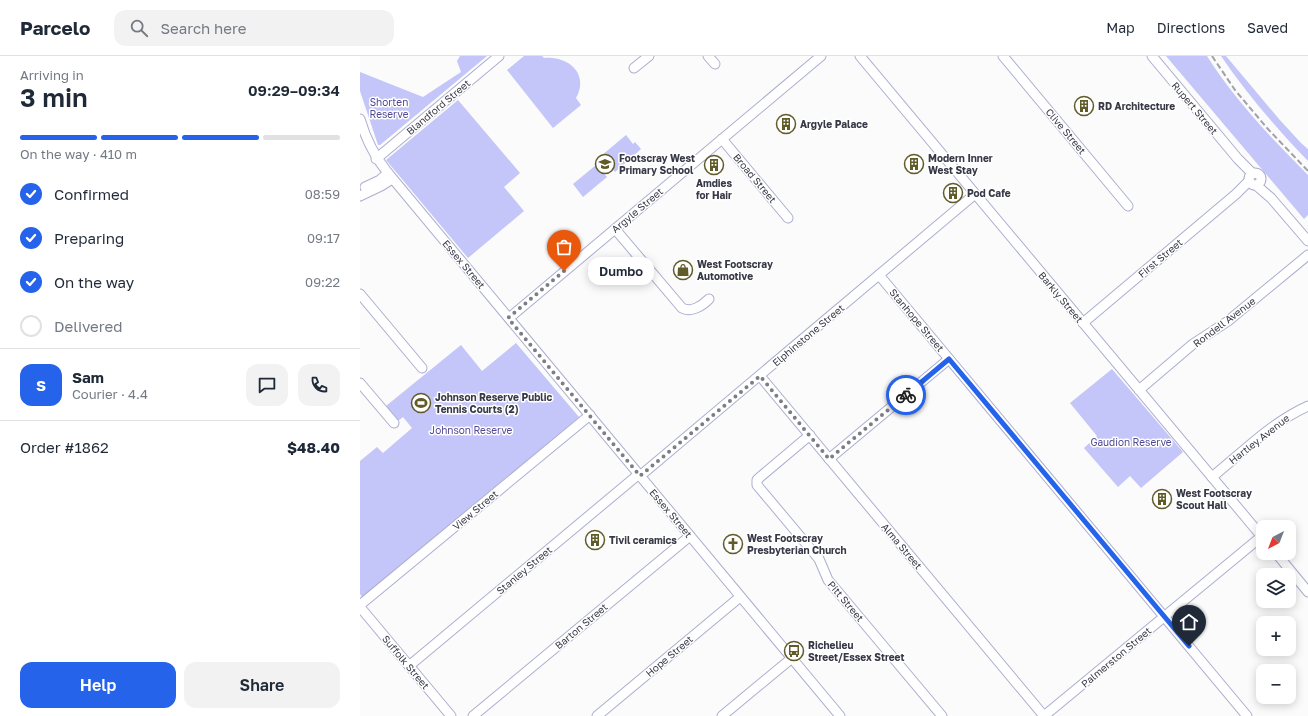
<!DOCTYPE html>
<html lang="en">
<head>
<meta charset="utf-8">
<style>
  :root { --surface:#fff; --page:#f2f2f3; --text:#1f2937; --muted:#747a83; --line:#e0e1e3; --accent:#2563eb }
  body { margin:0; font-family:"Golos Text",sans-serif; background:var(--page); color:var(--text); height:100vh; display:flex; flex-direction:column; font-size:15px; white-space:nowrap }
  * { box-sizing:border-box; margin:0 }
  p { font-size:13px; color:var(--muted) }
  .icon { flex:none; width:22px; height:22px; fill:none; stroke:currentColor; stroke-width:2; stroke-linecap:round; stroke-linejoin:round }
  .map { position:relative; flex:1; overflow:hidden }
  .panel { display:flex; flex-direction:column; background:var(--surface); width:360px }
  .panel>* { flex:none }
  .needle { width:26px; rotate:222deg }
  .fabs { position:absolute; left:896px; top:464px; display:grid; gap:8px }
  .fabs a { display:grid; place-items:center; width:40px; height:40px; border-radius:8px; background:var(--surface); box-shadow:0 2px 10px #0003; font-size:20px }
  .pin { position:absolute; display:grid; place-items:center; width:34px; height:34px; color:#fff; margin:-41px -17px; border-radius:50% 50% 50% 0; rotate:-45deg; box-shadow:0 0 4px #0007 }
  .pin .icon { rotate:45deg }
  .courier { position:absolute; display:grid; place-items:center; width:40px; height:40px; margin:-20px; border:3px solid #2563eb; border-radius:50%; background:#fff; color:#222; box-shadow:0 1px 5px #0007 }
  .bubble { position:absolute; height:28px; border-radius:12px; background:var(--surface); box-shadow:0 2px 10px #0003; font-size:13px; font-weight:600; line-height:28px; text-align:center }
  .overview em { font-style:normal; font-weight:600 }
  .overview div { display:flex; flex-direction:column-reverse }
  .overview { display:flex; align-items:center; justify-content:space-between; height:68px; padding:0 20px }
  h1 { font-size:26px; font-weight:600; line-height:30px }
  .bar { display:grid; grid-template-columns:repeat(4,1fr); gap:6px 4px; align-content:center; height:48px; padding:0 20px }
  .bar i { height:5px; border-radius:3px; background:var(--line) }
  .bar .on { background:var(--accent) }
  .bar p { grid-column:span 4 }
  .line { display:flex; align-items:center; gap:10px; padding:0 20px; border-top:1px solid var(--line) }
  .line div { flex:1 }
  .round { display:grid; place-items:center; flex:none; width:42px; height:42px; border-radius:12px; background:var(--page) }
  ol { padding:0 20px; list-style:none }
  li { display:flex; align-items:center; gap:12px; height:44px }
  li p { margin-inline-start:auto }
  li .icon { padding:4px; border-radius:50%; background:var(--accent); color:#fff; stroke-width:4 }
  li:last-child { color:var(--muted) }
  li i { width:22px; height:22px; border:2px solid var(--line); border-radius:50% }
  .button { display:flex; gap:8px; margin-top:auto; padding:8px 20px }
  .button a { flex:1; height:46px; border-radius:12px; background:var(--accent); color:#fff; font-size:16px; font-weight:600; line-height:46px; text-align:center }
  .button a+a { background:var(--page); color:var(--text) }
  header { display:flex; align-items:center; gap:24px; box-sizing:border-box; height:56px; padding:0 20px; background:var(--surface); border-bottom:1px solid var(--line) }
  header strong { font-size:19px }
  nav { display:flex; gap:22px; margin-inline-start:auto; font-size:14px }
  .search { width:280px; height:36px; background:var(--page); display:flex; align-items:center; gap:10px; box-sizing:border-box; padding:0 14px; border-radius:12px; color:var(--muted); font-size:15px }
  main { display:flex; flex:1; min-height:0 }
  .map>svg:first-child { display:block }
  .green { fill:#c4c5f8 }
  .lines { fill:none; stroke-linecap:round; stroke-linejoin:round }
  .minor-casing { stroke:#adaecf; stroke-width:11 }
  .minor { stroke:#fff; stroke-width:9 }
  .rail { stroke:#a1a1a7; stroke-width:2; stroke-dasharray:6 3; stroke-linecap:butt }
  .done { stroke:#7c7d85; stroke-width:4; stroke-dasharray:0 7.2 }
  .route { stroke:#2563eb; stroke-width:5 }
  .labels { text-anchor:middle; stroke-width:3; stroke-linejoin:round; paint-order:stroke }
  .park-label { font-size:10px; fill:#504994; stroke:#fff }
  .poi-label { font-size:10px; font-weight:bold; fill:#383946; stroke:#fff; text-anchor:start }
  .street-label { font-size:10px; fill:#383946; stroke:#fff }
</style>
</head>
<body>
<header>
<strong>Parcelo</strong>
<div class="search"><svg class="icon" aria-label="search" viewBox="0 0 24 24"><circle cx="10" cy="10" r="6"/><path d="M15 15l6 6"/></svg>Search here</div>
<nav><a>Map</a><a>Directions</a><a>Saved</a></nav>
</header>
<main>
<section class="panel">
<div class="overview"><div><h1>3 min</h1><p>Arriving in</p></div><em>09:29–09:34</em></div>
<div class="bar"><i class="on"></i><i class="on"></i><i class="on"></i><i></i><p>On the way · 410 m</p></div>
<ol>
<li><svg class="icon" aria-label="check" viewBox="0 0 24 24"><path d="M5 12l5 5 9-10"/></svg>Confirmed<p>08:59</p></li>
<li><svg class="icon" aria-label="check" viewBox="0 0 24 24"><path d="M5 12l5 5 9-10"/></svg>Preparing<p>09:17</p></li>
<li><svg class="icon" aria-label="check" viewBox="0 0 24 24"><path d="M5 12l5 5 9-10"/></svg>On the way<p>09:22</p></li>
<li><i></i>Delivered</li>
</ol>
<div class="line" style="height:72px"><b class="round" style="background:var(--accent);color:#fff">S</b><div><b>Sam</b><p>Courier · 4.4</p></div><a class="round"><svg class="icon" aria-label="chat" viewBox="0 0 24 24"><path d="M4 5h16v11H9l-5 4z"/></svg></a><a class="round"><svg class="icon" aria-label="phone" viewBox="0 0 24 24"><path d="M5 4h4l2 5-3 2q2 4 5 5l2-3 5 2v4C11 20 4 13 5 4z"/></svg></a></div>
<div class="line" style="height:52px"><div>Order #1862</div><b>$48.40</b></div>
<div class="button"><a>Help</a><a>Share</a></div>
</section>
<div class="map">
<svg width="948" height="660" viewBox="0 0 948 660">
  <rect width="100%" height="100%" fill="#fbfbfb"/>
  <g class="green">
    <path d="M100 0H127L20 89H18L0 35V16L63 41 101 16 97 5Z"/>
    <path d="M164 0H182L184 2C210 0 229 19 216 42L221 49 193 72 147 14Z"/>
    <path d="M806 0H847C875 44 911 82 948 119V159L944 163Z"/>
    <path d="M861 0H866L919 63 941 87 948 93V105C916 72 887 38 861 0Z"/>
    <path d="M98 44 160 117 144 131 164 155 108 202 26 104Z"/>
    <path d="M266 79 273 88 275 86 281 93 255 116 241 100Z"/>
    <path d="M236 109 247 121 223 141 213 128Z"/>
    <path d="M156 287 219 361 2 541 0 538V405L17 391 23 397 52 372 43 361 38 365 26 350 101 289 122 315Z"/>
    <path d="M752 313 823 396 781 432 770 420 758 431 724 392 737 380 710 347Z"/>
  </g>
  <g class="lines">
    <g class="minor-casing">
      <g id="minor">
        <path d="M348 0 355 8"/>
        <path d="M500 0 903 482"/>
        <path d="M643 0 768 150"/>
        <path d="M792 0 878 103 893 118"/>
        <path d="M274 12 289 0"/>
        <path d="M0 63C6 84 15 101 28 117L480 660"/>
        <path d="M362 83 428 162"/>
        <path d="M16 103 139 0"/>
        <circle cx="895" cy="123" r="6"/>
        <path d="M896 129 911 142 948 185"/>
        <path d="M5 131 20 124 28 117"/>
        <path d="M0 140 21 130 32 123"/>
        <path d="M255 173 322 252C331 257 342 250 349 243"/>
        <path d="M519 219 887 660"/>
        <path d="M0 238 62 312"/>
        <path d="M149 262 461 0"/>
        <path d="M723 267 876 138 889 125"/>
        <path d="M400 320 684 660"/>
        <path d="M0 327 34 367"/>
        <path d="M779 334 833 288 868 265 948 199"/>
        <path d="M450 379 399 422 397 424V429L459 503 468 524 582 660"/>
        <path d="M469 403 589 303"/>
        <path d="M280 420 615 138"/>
        <path d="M852 421C883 396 912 366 948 350"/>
        <path d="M916 497 948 536"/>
        <path d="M0 549 230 359"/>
        <path d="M0 551 91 660"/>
        <path d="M49 610 279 418"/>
        <path d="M113 660 330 480"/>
        <path d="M237 660 380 541"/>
        <path d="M362 660 432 602"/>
        <path d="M684 660 902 480"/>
      </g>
    </g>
    <use href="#minor" class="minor"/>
    <path class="rail" d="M852 0 875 34 907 72 948 115"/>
  </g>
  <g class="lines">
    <path class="done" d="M204 215 148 262 280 420 400 320 469 403 546 339"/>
    <path class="route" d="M546 339 589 303 829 590"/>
  </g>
  <defs>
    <g id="building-ring" transform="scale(1)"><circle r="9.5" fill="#fff" stroke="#605b28" stroke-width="1.5"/><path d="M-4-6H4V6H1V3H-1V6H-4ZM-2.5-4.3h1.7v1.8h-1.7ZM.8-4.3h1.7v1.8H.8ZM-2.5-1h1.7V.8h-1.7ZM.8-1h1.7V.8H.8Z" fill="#605b28"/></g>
    <g id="school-ring" transform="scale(1)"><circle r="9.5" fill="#fff" stroke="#605b28" stroke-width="1.5"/><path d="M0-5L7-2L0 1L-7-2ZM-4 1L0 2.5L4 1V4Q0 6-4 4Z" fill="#605b28"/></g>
    <g id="shop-ring" transform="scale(1)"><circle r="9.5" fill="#fff" stroke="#605b28" stroke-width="1.5"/><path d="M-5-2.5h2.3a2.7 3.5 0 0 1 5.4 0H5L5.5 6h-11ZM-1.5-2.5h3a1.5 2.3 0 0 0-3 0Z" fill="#605b28"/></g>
    <g id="stadium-ring" transform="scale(1)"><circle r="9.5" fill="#fff" stroke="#605b28" stroke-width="1.5"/><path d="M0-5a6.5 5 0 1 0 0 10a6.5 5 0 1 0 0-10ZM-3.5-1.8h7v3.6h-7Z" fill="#605b28"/></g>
    <g id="church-ring" transform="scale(1)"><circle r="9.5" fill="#fff" stroke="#605b28" stroke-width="1.5"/><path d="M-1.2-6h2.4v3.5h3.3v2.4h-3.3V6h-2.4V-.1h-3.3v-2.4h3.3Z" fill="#605b28"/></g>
    <g id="bus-ring" transform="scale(1)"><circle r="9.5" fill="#fff" stroke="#605b28" stroke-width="1.5"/><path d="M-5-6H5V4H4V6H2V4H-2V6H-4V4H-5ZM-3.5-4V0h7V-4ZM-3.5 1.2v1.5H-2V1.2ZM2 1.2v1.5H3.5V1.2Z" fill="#605b28"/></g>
  </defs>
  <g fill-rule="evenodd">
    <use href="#building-ring" x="724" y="50"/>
    <use href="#building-ring" x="426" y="68"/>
    <use href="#school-ring" x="245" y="108"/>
    <use href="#building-ring" x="554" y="108"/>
    <use href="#building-ring" x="354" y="109"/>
    <use href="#building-ring" x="593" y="137"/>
    <use href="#shop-ring" x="323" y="214"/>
    <use href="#stadium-ring" x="61" y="347"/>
    <use href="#building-ring" x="802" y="443"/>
    <use href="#building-ring" x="235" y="484"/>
    <use href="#church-ring" x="373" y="488"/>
    <use href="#bus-ring" x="434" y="595"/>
  </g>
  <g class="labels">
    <g class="park-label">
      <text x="29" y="50">Shorten<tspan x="29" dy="12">Reserve</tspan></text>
      <text x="111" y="378">Johnson Reserve</text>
      <text x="771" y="390">Gaudion Reserve</text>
    </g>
    <g class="poi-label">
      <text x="738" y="54">RD Architecture</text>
      <text x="440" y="72">Argyle Palace</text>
      <text x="259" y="106">Footscray West<tspan x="259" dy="12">Primary School</tspan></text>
      <text x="568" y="106">Modern Inner<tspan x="568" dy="12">West Stay</tspan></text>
      <text x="354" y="131" text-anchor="middle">Amdies<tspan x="354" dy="12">for Hair</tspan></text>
      <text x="607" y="141">Pod Cafe</text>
      <text x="337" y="212">West Footscray<tspan x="337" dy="12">Automotive</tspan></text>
      <text x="75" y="345">Johnson Reserve Public<tspan x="75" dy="12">Tennis Courts (2)</tspan></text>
      <text x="816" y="441">West Footscray<tspan x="816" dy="12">Scout Hall</tspan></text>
      <text x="387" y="486">West Footscray<tspan x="387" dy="12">Presbyterian Church</tspan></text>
      <text x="249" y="488">Tivil ceramics</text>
      <text x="448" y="593">Richelieu<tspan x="448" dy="12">Street/Essex Street</tspan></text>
    </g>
    <g class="street-label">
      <text transform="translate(78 51) rotate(-40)" y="4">Blandford Street</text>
      <text transform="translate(835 52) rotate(50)" y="4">Rupert Street</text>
      <text transform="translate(706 75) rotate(50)" y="4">Clive Street</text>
      <text transform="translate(395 122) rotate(50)" y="4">Broad Street</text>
      <text transform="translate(277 154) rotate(-40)" y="4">Argyle Street</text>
      <text transform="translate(800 202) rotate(-40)" y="4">First Street</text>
      <text transform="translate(104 208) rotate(50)" y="4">Essex Street</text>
      <text transform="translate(701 241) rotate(50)" y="4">Barkly Street</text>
      <text transform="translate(557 264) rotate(50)" y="4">Stanhope Street</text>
      <text transform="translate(864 266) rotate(-37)" y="4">Rondell Avenue</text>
      <text transform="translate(448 279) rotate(-40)" y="4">Elphinstone Street</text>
      <text transform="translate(899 383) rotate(-38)" y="4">Hartley Avenue</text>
      <text transform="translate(115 454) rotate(-40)" y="4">View Street</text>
      <text transform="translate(311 457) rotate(50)" y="4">Essex Street</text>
      <text transform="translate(542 490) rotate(50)" y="4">Alma Street</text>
      <text transform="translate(164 514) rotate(-40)" y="4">Stanley Street</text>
      <text transform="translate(486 545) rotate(50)" y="4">Pitt Street</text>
      <text transform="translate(221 570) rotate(-40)" y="4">Barton Street</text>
      <text transform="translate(309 600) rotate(-40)" y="4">Hope Street</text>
      <text transform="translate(756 601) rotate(-40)" y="4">Palmerston Street</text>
      <text transform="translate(46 606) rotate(50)" y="4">Suffolk Street</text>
    </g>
  </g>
</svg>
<div class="fabs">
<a><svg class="needle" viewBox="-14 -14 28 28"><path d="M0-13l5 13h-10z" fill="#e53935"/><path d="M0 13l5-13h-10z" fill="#747a83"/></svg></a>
<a><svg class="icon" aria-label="layers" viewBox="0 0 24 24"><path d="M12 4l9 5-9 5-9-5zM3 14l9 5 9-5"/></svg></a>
<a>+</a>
<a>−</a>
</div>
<div class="pin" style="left:204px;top:215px;background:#ea580c"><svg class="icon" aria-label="bag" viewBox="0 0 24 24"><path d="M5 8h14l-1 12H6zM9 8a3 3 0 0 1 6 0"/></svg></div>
<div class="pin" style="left:829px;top:590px;background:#1f2937"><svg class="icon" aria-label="home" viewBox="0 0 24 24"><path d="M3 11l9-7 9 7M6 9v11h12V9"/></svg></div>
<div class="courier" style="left:546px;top:339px"><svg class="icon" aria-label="bike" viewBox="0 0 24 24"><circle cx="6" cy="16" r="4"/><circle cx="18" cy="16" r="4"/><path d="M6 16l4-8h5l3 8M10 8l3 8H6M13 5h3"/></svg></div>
<div class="bubble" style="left:228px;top:201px;width:66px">Dumbo</div>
</div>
</main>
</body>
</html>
